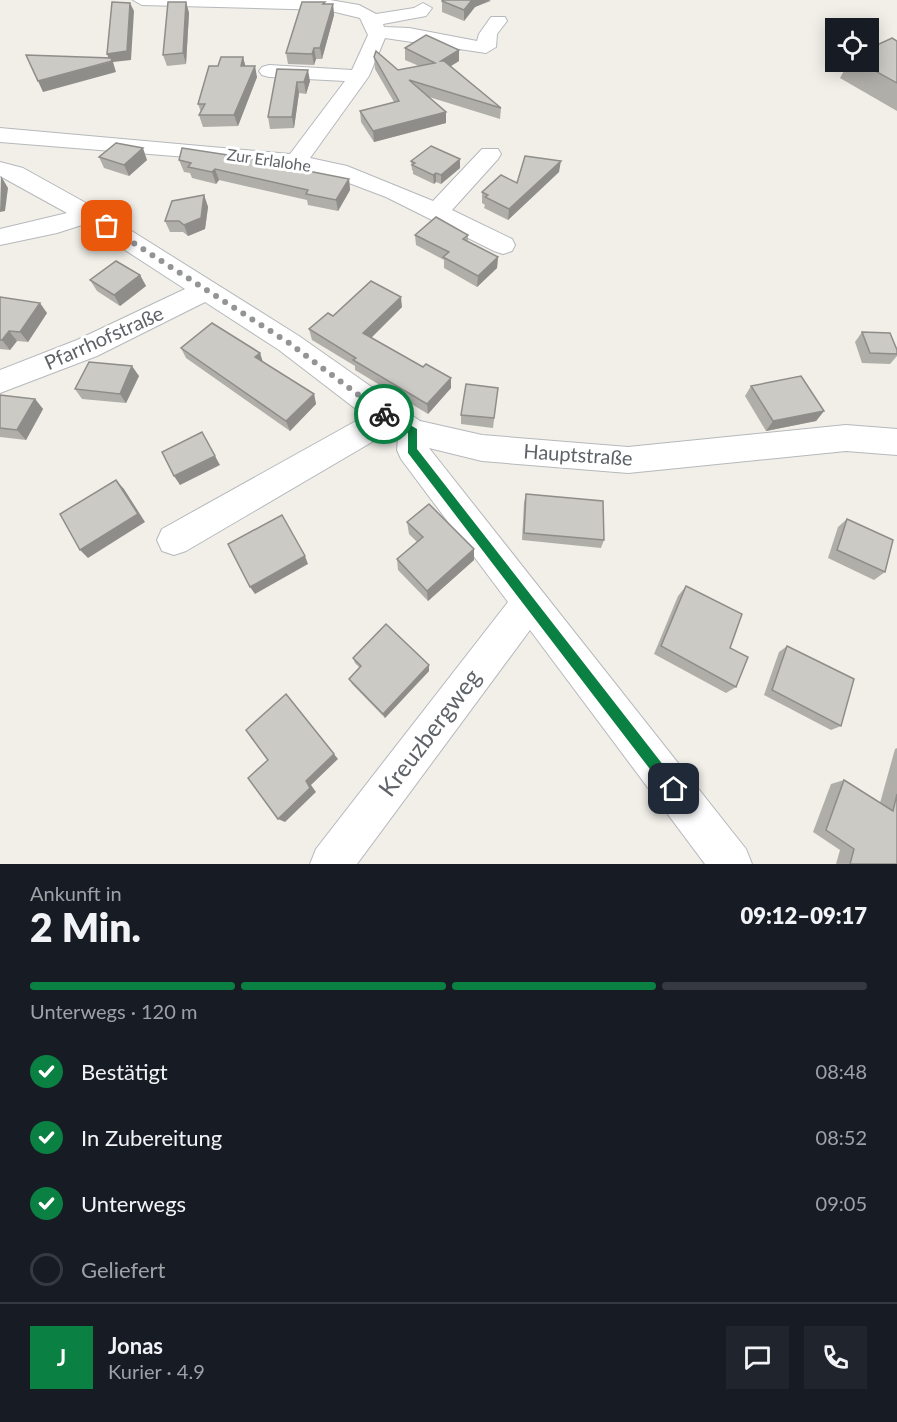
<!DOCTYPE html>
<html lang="de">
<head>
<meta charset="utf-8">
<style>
  :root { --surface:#171b24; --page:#20242c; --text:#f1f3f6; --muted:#9ea1a6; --line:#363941; --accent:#0b8043 }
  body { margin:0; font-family:Lato,sans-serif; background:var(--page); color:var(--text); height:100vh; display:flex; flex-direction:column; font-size:22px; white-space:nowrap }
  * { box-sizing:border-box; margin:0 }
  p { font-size:20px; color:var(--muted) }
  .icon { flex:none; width:33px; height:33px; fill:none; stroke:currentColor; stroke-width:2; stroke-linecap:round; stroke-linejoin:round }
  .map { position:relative; height:864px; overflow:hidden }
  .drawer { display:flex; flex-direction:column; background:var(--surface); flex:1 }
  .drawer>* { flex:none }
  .tools { position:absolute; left:825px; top:18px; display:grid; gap:12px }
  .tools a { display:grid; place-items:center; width:54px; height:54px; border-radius:0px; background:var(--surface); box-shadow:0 3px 15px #0003; font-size:30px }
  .pin { position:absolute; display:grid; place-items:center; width:51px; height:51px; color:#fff; margin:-26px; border-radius:12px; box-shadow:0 3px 9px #0006 }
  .courier { position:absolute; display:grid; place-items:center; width:60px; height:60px; margin:-30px; border:4px solid #0b8043; border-radius:50%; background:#fff; color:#222; box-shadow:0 2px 8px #0007 }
  .headline em { font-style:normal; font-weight:800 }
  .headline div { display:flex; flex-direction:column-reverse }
  .headline { display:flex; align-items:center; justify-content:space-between; height:102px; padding:0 30px }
  h1 { font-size:39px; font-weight:800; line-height:45px }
  .bar { display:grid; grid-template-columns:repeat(4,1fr); gap:9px 6px; align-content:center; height:72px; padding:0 30px }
  .bar i { height:8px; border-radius:4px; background:var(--line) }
  .bar .selected { background:var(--accent) }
  .bar p { grid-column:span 4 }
  .line { display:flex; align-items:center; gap:15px; padding:0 30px; border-top:2px solid var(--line) }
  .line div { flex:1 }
  .round { display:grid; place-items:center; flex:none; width:63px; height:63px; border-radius:0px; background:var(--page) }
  ol { padding:0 30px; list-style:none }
  li { display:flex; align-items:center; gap:18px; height:66px }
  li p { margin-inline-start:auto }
  li .icon { padding:6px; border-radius:50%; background:var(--accent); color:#fff; stroke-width:4 }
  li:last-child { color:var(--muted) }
  li i { width:33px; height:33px; border:3px solid var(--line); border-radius:50% }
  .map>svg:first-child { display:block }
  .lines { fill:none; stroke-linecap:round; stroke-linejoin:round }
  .minor-casing { stroke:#b5b8bc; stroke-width:2 }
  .minor { fill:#fff; fill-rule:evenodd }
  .wall { fill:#afaea9 }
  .shaded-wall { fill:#8f8d8a }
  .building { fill:#cccac5; stroke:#8f8d8a; stroke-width:1.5 }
  .route { fill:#0b8043 }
  .done { stroke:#929495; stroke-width:6; stroke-dasharray:0 10.8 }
  .labels { text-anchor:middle; stroke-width:6; stroke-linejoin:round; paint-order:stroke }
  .far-street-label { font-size:16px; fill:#5f6368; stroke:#fff }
  .street-label { font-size:20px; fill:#5f6368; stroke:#fff }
  .near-street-label { font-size:24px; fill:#5f6368; stroke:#fff }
</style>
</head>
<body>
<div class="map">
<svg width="897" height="864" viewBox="0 0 897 864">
  <rect width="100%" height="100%" fill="#f1efe8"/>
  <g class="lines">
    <g class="minor-casing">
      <g id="minor">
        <path d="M133 0H330L359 5 376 14 414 8 423 3 432 8 426 16 383 24 384 27 409 28 477 41 479 34 491 17H505L507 21 497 34 496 47 486 53 385 38 369 76 310 158 347 166 433 201 482 149H498L501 154 498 159 452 210 512 239 515 245 512 251 503 254 494 251 386 197 333 177 296 169 187 157 0 142V128L290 154 345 81 269 77 262 75 259 71 262 67 269 65 352 70 368 35 360 18 327 10 142 5Z"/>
        <path d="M0 162 23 168 95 208 299 336 420 421 482 435 628 447 846 425 897 429V455L846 451 628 473 482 461 429 448 746 849 752 864H705L530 630 357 864H310L316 849 508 602 401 459 397 450 398 438 389 432 186 551 174 555 162 551 157 540 162 529 365 416 279 350 205 302 97 356 0 393V370L77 340 185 289 85 224 57 233 0 245V229L67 213 0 176Z"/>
      </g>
    </g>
    <use href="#minor" class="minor"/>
  </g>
  <g class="wall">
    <path d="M442 1H491L475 7 464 21 442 12Z"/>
    <path d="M186 2 189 13 186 64 167 66 163 55Z"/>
    <path d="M325 4H333L334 15 322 59H316L314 65 288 64 286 53Z"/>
    <path d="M897 41V111L840 78 849 62H868Z"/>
    <path d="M405 48 459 61 451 66 501 108 500 119 429 97 446 123 374 142 361 122 360 111 394 102 375 69 374 57 398 70 419 66 405 60Z"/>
    <path d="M243 57 245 66 257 77 238 126 203 127 199 115 201 112 198 104 218 66Z"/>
    <path d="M277 69 310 81 306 94 299 93 294 128 270 129 268 117Z"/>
    <path d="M99 157 147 160 129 176 104 168Z"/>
    <path d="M460 159V168L441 184 436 182 434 184 413 174V171L412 170 411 161Z"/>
    <path d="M179 160 292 168 349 179 350 190 338 211 308 205 307 200 219 180 216 184 192 178 190 173 184 172Z"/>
    <path d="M559 172 508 220 484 208 485 205 482 203V192Z"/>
    <path d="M204 195 208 207 205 229 188 236 183 232H170L165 221Z"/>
    <path d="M415 235H468V241L498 257 497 268 477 287 444 268V260L416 245Z"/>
    <path d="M140 275 146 286 120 306 97 291 90 280Z"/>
    <path d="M0 297 47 313 28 342 17 341 10 350 0 349Z"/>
    <path d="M402 307 371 338 423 367 451 378V388L428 414 355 370V366L312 340 309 329 333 316Z"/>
    <path d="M862 332 897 354V356L890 364 862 363 855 342Z"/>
    <path d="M181 348 260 353 263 362 314 394 316 404 290 431 186 358Z"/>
    <path d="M139 376 126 403 82 399 75 389Z"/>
    <path d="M751 386 824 411 816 421 766 431 745 396Z"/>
    <path d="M498 388 493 428 461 424V415Z"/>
    <path d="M0 395 35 399 43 409 26 440 0 437Z"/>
    <path d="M526 494 604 540 601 548 522 540 524 502Z"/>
    <path d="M847 519 885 572 874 580 828 558 838 527Z"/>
    <path d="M407 522 474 560 428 601 398 570 397 559 417 542 409 534Z"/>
    <path d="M686 586 730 648 736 687 726 693 654 654 678 596Z"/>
    <path d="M787 646 841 726 831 730 764 695 779 652Z"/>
    <path d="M353 658 429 671 385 718 352 684 349 679 360 668 355 663Z"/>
    <path d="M897 748V864H836L840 850 813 832 831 784 844 780 880 803 895 749Z"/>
  </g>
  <g class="shaded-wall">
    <path d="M472 0H491L475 7 464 21V10Z"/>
    <path d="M186 2 189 13 186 64 183 53Z"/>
    <path d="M130 3 134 11 131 60 113 62 116 72 43 92 38 81 110 62 107 54Z"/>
    <path d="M333 4 334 15 322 59 320 48Z"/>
    <path d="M314 48 316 59 314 65 312 54Z"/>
    <path d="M459 50V61L441 72V61Z"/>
    <path d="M243 57 246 68 241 66Z"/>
    <path d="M255 66 257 77 238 126 234 115Z"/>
    <path d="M308 70 310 81 306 94 304 82Z"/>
    <path d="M297 82 299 93 294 128 292 117Z"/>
    <path d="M446 112V123L374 142 373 131Z"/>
    <path d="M143 148 147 160 129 176 124 165Z"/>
    <path d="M460 159V168L441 184V175Z"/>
    <path d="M561 161 559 172 508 220 509 209Z"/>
    <path d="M215 169 219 180 216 184 212 172Z"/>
    <path d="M436 173V182L434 184 433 175Z"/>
    <path d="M1 176 8 188 5 211 0 212Z"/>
    <path d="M349 179 350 190 338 211 336 200Z"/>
    <path d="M204 195 208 207 205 229 188 236 184 225Z"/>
    <path d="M498 257 497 268 477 287 478 276Z"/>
    <path d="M140 275 146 286 120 306 114 295Z"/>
    <path d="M401 297 402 307 365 344 363 333Z"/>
    <path d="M40 303 47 313 28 342 20 332Z"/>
    <path d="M9 331 17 341 10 350 2 340Z"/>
    <path d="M260 353 263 363 255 357Z"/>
    <path d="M132 366 139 376 126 403 120 394Z"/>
    <path d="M451 378V388L428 414 427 404Z"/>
    <path d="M314 394 316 404 290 431 286 421Z"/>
    <path d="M35 399 43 409 26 440 17 430Z"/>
    <path d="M824 411 816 421 766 431 773 421Z"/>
    <path d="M215 456 220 465 180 485 174 476Z"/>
    <path d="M116 480 124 489 145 522 88 558 80 550Z"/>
    <path d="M474 549V560L428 601 427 591Z"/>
    <path d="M305 556 308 564 255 594 250 587Z"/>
    <path d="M429 665V671L385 718 383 714Z"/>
    <path d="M286 694 338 759 311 785 316 792 285 822 278 819 306 781Z"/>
  </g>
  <g class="building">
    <path d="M443 0H472L464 10 442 1Z"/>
    <path d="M112 2 130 3 127 51 107 54Z"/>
    <path d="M168 2H186L183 53 163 55Z"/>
    <path d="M302 2H325L323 4H333L320 48H314L312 54 286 53Z"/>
    <path d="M426 35 459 50 441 61H444L501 108 409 80 446 112 373 131 360 111 399 101 374 57 376 51 398 70 435 63 405 48Z"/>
    <path d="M892 38 897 41V83L859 62H868V49Z"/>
    <path d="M26 55 111 58 112 61 38 81Z"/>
    <path d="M221 57H243L241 66H255L234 115H199L205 104H198L209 66H218Z"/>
    <path d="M277 69 308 70 304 82H297L292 117H268Z"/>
    <path d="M116 143 143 148 124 165 99 157Z"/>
    <path d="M431 146 460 159 441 175 436 173 433 175 412 165 415 163 411 161Z"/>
    <path d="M182 148 254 159 257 156 291 164 288 167 349 179 336 200 306 194 308 190 215 169 212 172 188 167 191 163 179 160Z"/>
    <path d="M525 156 561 161 509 209 485 197 488 195 482 192 501 175 517 183Z"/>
    <path d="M204 195 201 218 184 225 179 221H165L172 201Z"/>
    <path d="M436 217 468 235 463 239 498 257 478 276 443 257 449 252 415 235Z"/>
    <path d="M116 261 140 275 114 295 90 280Z"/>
    <path d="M371 281 401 297 363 333 423 367 426 364 451 378 427 404 353 360 356 358 309 329 328 313 333 316Z"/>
    <path d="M0 297 40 303 20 332 9 331 2 340H0Z"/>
    <path d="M212 323 260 353 255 357 314 394 286 421 181 348Z"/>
    <path d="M862 332 890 333 897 350V354L870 353Z"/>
    <path d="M89 362 132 366 120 394 75 389Z"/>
    <path d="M801 376 824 411 773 421 751 386Z"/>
    <path d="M466 384 498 388 494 418 461 415Z"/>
    <path d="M0 395 35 399 17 430 0 428Z"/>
    <path d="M202 432 215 456 174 476 162 452Z"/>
    <path d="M116 480 138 514 80 550 60 514Z"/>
    <path d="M526 494 603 501 604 540 524 533Z"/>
    <path d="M429 504 474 549 427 591 397 559 423 537 407 522Z"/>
    <path d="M282 515 305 556 250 587 228 544Z"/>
    <path d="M847 519 893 540 885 572 837 550Z"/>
    <path d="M686 586 742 614 730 648 748 657 736 687 661 646Z"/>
    <path d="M386 624 429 665 383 714 349 679 361 666 353 658Z"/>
    <path d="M787 646 854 679 841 726 772 690Z"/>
    <path d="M286 694 334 754 306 781 310 788 278 819 248 778 268 760 246 730Z"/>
    <path d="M844 780 893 811 897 794V864H850L854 849 826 830Z"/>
  </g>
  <path class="route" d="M384 410 417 429V449L678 784V794H669L408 453V433L380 416 379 414Z"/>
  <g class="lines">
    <path class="done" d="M107 226 289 343 384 414"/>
  </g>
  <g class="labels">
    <g class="far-street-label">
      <text transform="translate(269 160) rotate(8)" y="6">Zur Erlalohe</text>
    </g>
    <g class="street-label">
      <text transform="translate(104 338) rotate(-24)" y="7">Pfarrhofstraße</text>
      <text transform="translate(578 455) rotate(4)" y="7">Hauptstraße</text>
    </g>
    <g class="near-street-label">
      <text transform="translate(430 733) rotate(-53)" y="8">Kreuzbergweg</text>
    </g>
  </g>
</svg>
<div class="tools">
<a><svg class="icon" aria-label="locate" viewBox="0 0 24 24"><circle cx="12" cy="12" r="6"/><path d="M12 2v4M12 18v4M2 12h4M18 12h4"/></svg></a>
</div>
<div class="pin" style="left:107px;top:226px;background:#ea580c"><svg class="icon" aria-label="bag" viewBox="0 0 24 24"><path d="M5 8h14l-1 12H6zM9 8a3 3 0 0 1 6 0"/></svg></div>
<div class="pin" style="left:674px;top:789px;background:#1f2937"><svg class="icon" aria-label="home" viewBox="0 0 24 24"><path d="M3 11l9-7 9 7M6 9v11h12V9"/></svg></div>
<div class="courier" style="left:384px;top:414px"><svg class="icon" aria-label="bike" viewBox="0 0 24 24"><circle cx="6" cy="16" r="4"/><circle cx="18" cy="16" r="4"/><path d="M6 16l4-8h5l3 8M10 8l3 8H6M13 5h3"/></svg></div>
</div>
<section class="drawer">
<div class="headline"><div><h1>2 Min.</h1><p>Ankunft in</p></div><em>09:12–09:17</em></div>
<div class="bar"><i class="selected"></i><i class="selected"></i><i class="selected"></i><i></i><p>Unterwegs · 120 m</p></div>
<ol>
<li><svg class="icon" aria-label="check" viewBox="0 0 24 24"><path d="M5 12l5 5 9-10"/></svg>Bestätigt<p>08:48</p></li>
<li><svg class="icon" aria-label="check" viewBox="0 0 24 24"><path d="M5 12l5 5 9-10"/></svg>In Zubereitung<p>08:52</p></li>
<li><svg class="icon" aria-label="check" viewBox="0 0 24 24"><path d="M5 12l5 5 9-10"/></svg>Unterwegs<p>09:05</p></li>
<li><i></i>Geliefert</li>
</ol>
<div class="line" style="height:108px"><b class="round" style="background:var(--accent);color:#fff">J</b><div><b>Jonas</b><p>Kurier · 4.9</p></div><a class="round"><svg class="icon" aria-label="chat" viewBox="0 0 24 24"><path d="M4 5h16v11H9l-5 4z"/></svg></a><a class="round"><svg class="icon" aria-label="phone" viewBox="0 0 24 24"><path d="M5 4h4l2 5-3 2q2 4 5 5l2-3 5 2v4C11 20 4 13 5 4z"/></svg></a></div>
</section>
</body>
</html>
